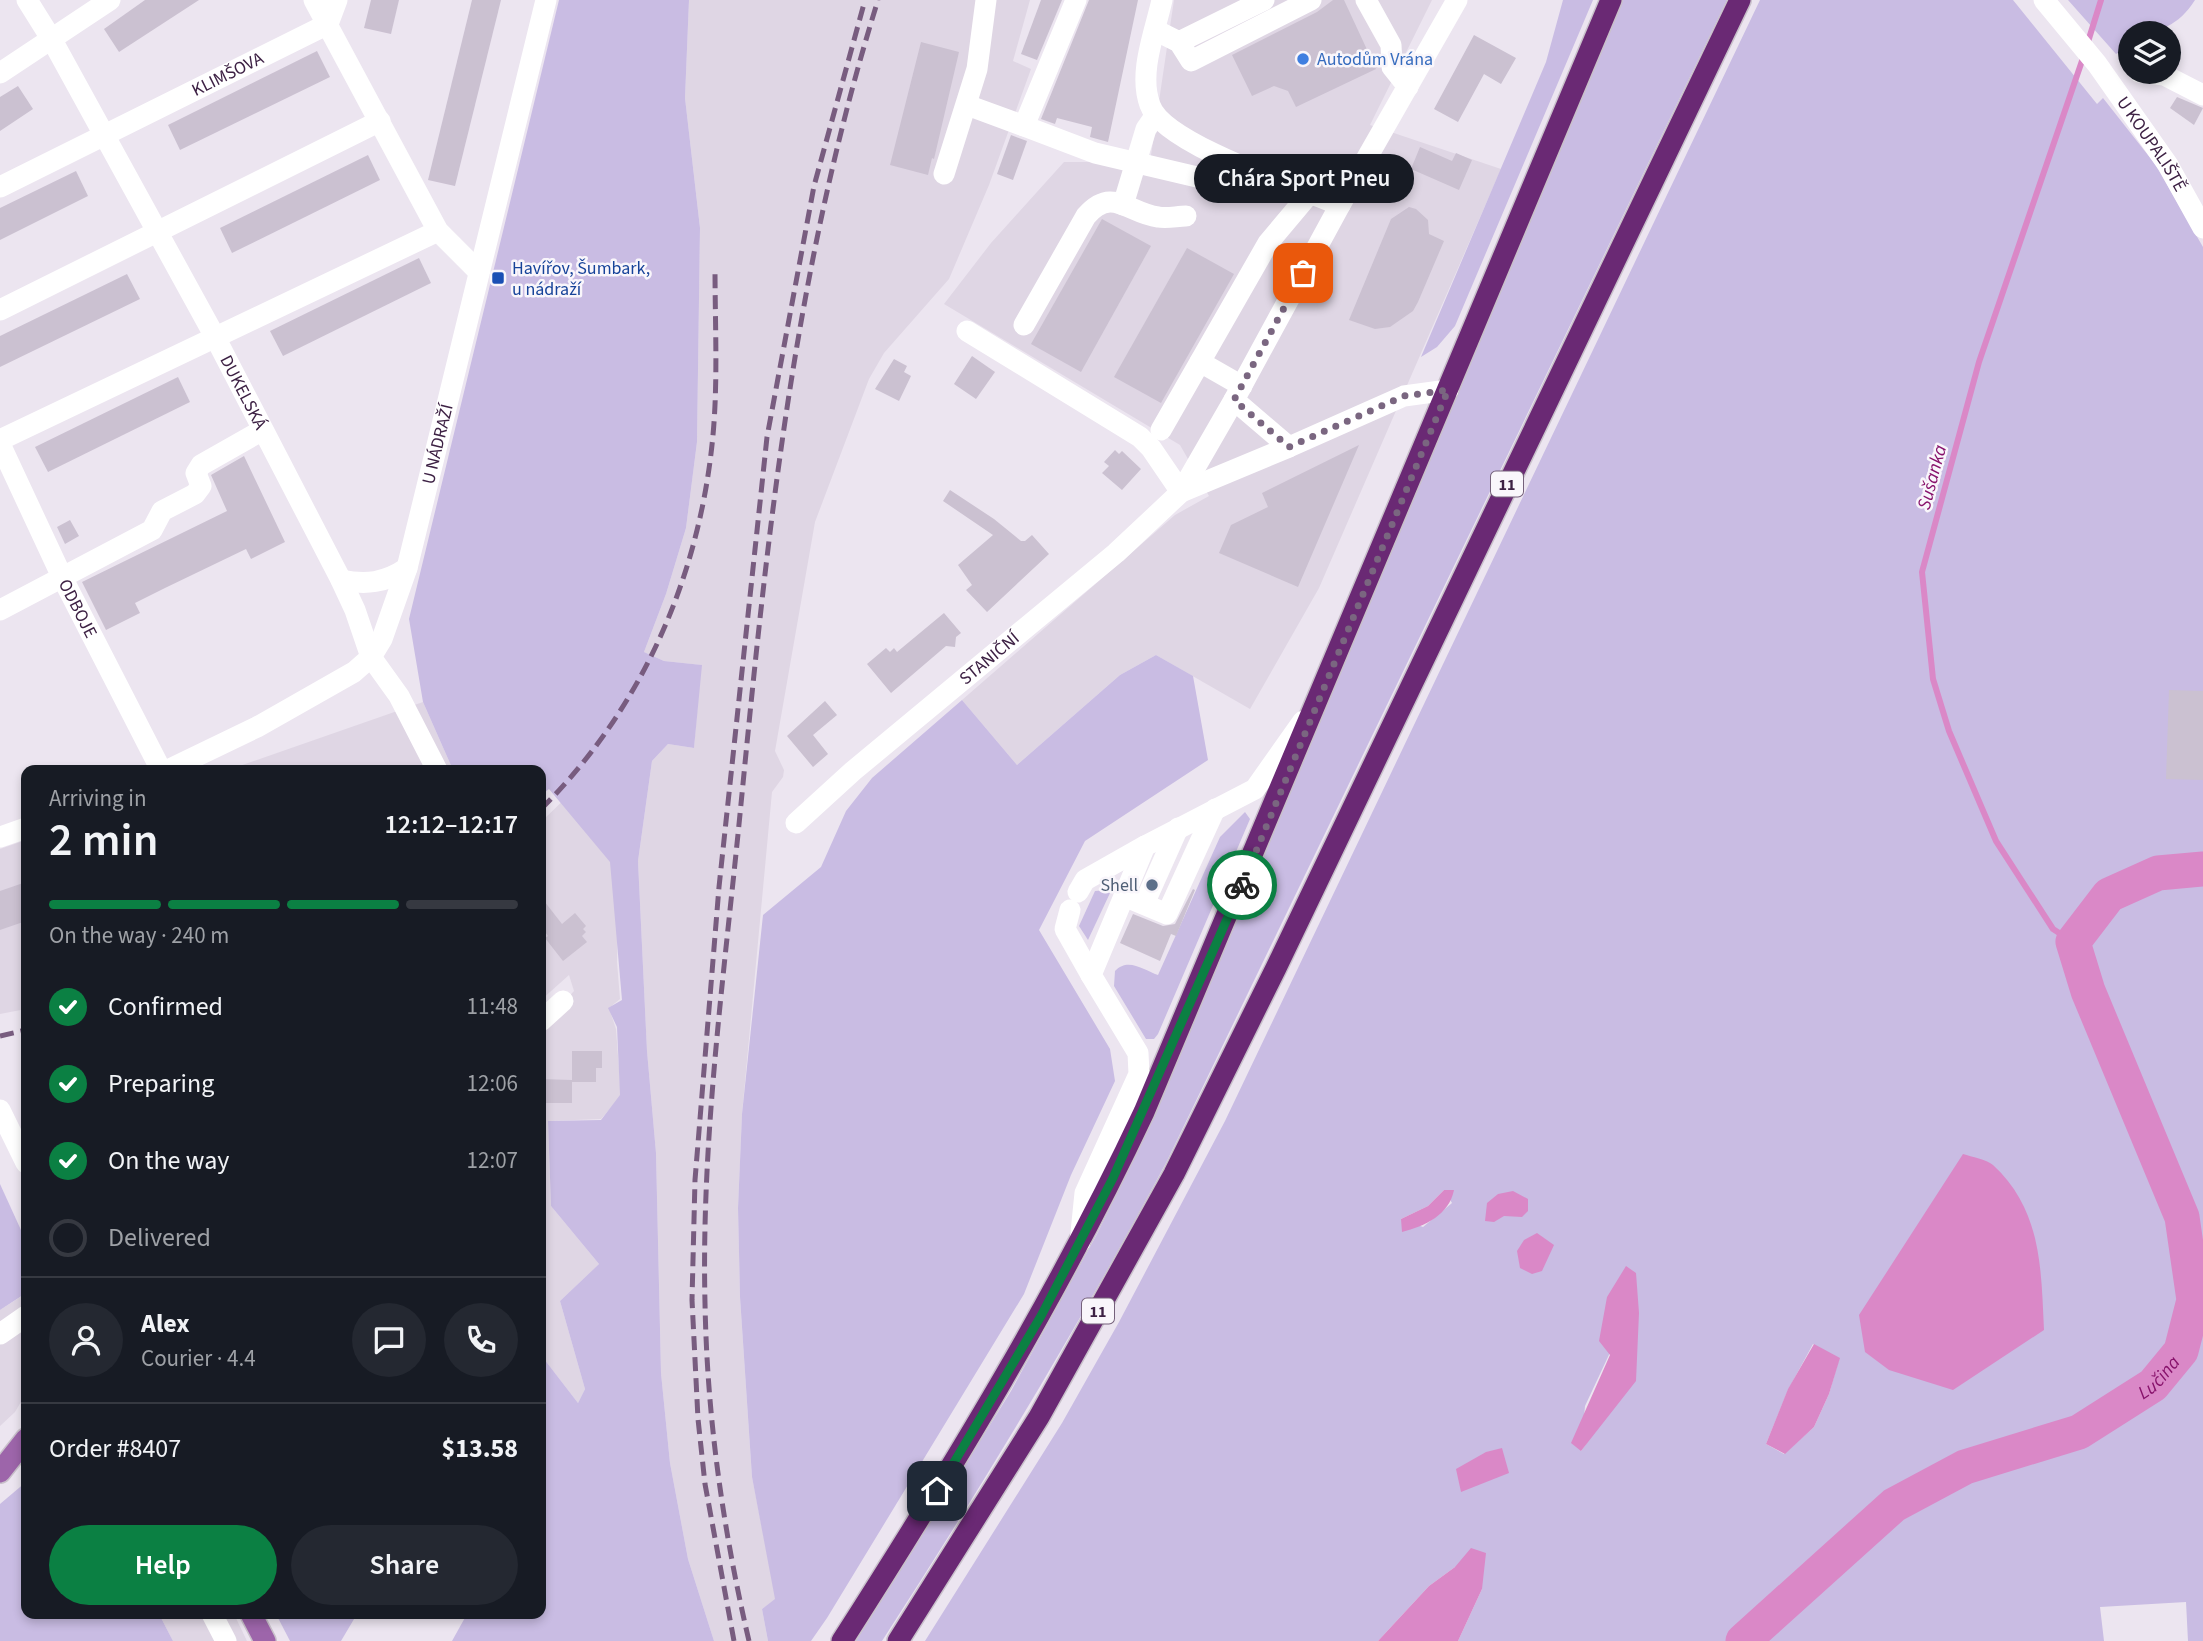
<!DOCTYPE html>
<html lang="en">
<head>
<meta charset="utf-8">
<style>
  :root { --surface:#171b24; --page:#242831; --text:#f1f3f6; --muted:#9ea1a6; --line:#363941; --accent:#0b8043 }
  body { margin:0; font-family:"Source Sans 3",sans-serif; background:var(--page); color:var(--text); height:100vh; display:flex; flex-direction:column; font-size:26px; white-space:nowrap }
  * { box-sizing:border-box; margin:0 }
  p { font-size:23px; color:var(--muted) }
  .icon { flex:none; width:38px; height:38px; fill:none; stroke:currentColor; stroke-width:2; stroke-linecap:round; stroke-linejoin:round }
  .map { position:relative; flex:1; overflow:hidden }
  .drawer { position:absolute; left:21px; top:765px; width:525px; height:854px; display:flex; flex-direction:column; background:var(--surface); border-radius:14px; box-shadow:0 4px 10px #0003 }
  .drawer>* { flex:none }
  .tools { position:absolute; left:2118px; top:21px; display:grid; gap:14px }
  .tools a { display:grid; place-items:center; width:63px; height:63px; border-radius:50%; background:var(--surface); box-shadow:0 4px 10px #0003; font-size:35px }
  .pin { position:absolute; display:grid; place-items:center; width:60px; height:60px; color:#fff; margin:-30px; border-radius:14px; box-shadow:0 4px 10px #0006 }
  .courier { position:absolute; display:grid; place-items:center; width:70px; height:70px; margin:-35px; border:5px solid #0b8043; border-radius:50%; background:#fff; color:#222; box-shadow:0 2px 9px #0007 }
  .bubble { position:absolute; height:49px; border-radius:24px; background:var(--surface); box-shadow:0 4px 10px #0003; font-size:23px; font-weight:600; line-height:49px; text-align:center }
  .headline em { font-style:normal; font-weight:600 }
  .headline div { display:flex; flex-direction:column-reverse }
  .headline { display:flex; align-items:center; justify-content:space-between; height:119px; padding:0 28px }
  h1 { font-size:46px; font-weight:600; line-height:52px }
  .bar { display:grid; grid-template-columns:repeat(4,1fr); gap:10px 7px; align-content:center; height:84px; padding:0 28px }
  .bar i { height:9px; border-radius:5px; background:var(--line) }
  .bar .selected { background:var(--accent) }
  .bar p { grid-column:span 4 }
  .line { display:flex; align-items:center; gap:18px; padding:0 28px; border-top:2px solid var(--line) }
  .line div { flex:1 }
  .round { display:grid; place-items:center; flex:none; width:74px; height:74px; border-radius:37px; background:var(--page) }
  ol { padding:0 28px; list-style:none }
  li { display:flex; align-items:center; gap:21px; height:77px }
  li p { margin-inline-start:auto }
  li .icon { padding:7px; border-radius:50%; background:var(--accent); color:#fff; stroke-width:4 }
  li:last-child { color:var(--muted) }
  li i { width:38px; height:38px; border:4px solid var(--line); border-radius:50% }
  .cta { display:flex; gap:14px; margin-top:auto; padding:14px 28px }
  .cta a { flex:1; height:80px; border-radius:42px; background:var(--accent); color:#fff; font-size:28px; font-weight:600; line-height:80px; text-align:center }
  .cta a+a { background:var(--page); color:var(--text) }
  .map>svg:first-child { display:block }
  .built { fill:#dfd6e4 }
  .green { fill:#c9bce3; fill-rule:evenodd }
  .water { fill:#da88c7 }
  .lines { fill:none; stroke-linecap:round; stroke-linejoin:round }
  .stream { stroke:#da88c7; stroke-width:6 }
  .river { stroke:#da88c7; stroke-width:35 }
  .building { fill:#cbc1d1 }
  .major-casing { stroke:#c9c1cb; stroke-width:24 }
  .highway-casing { stroke:#c9c1cb; stroke-width:24 }
  .minor { stroke:#fff; stroke-width:21 }
  .major { stroke:#9d65aa; stroke-width:21 }
  .highway { stroke:#6a2974; stroke-width:21 }
  .rail { stroke:#785c7f; stroke-width:5; stroke-dasharray:14 7; stroke-linecap:butt }
  .done { stroke:#7a6680; stroke-width:7; stroke-dasharray:0 12.6 }
  .route { stroke:#0b8043; stroke-width:9 }
  .shop-dot { fill:#3f7fe0; stroke:#f9f6fb; stroke-width:2.5 }
  .transit-dot { fill:#1a4fb4; stroke:#f9f6fb; stroke-width:2.5 }
  .service-dot { fill:#5c6f8a; stroke:#f9f6fb; stroke-width:2.5 }
  .labels { text-anchor:middle; stroke-width:5; stroke-linejoin:round; paint-order:stroke }
  .shield { fill:#f9f6fb; stroke:#75617b; stroke-width:2 }
  .shield-label { font-size:16px; font-weight:bold; fill:#3d2144 }
  .shop-label { font-size:18px; fill:#366cbe; stroke:#f9f6fb; text-anchor:start }
  .street-label { font-size:18px; fill:#3d2144; stroke:#f9f6fb }
  .transit-label { font-size:18px; fill:#164399; stroke:#f9f6fb; text-anchor:start }
  .service-label { font-size:18px; fill:#4e5e75; stroke:#f9f6fb; text-anchor:end }
  .water-label { font-size:19px; font-style:italic; fill:#88136c; stroke:#f9f6fb }
</style>
</head>
<body>
<div class="map">
<svg width="2203" height="1641" viewBox="0 0 2203 1641">
  <rect width="100%" height="100%" fill="#ece5f0"/>
  <g class="built">
    <path d="M689 0H1030L1013 61 1031 69 989 185 949 279 884 353 869 379 815 522 775 751 784 770 783 777 772 792 742 1114 738 1208 740 1297 752 1477 776 1599 762 1609 768 1641H714L688 1559 670 1463 661 1373 656 1153 647 1051 638 861 652 761 668 744 694 748 701 665 664 661 644 652 666 594 686 528 697 442 700 228 685 98Z"/>
    <path d="M1174 0H1432L1370 125 1501 169 1319 588 1250 709 1156 655 1120 675 1017 765 962 700 1175 515 1209 496 1180 445 944 304 991 243 1064 162H1150Z"/>
    <path d="M423 702 453 770H228Z"/>
    <path d="M571 793 619 847 617 962 620 999 609 1008 616 1029 621 1096 601 1119 548 1121 551 1206 599 1264 560 1301 585 1389 578 1403 541 1355V1027L574 991 569 975 541 1000V822Z"/>
    <path d="M26 840V1009L0 1014V849Z"/>
    <path d="M25 1294 26 1393 15 1412 0 1426V1310Z"/>
    <path d="M159 1614H234L247 1641H173Z"/>
  </g>
  <g class="green">
    <path d="M559 0H689L685 98 700 228 697 442 686 528 666 594 644 652 664 661 702 665 694 748 668 744 652 761 638 861 647 1051 656 1153 661 1373 670 1463 688 1559 714 1641H452L467 1614H541V1355L578 1403 585 1389 560 1301 599 1264 551 1206 548 1121 601 1120 620 1095 617 1027 608 1008 622 1000 610 862 549 789 541 795V770H453L423 702 409 619Z"/>
    <path d="M1563 0H1593L1455 326 1437 347 1421 357 1546 62Z"/>
    <path d="M1623 0H1727L1166 1163C1078 1327 983 1485 882 1641H856L1011 1391 1097 1234 1153 1118Z"/>
    <path d="M1760 0H2013L2097 104 2103 98 2155 164 2203 247V1641H2188L2186 1602 2100 1607 2104 1641H1458L1482 1589 1455 1567 1429 1586 1378 1641H925L1062 1423 1119 1322 1225 1121ZM1444 1190 1452 1203 1423 1227 1401 1219 1428 1206ZM1636 1297C1644 1351 1612 1410 1581 1451L1585 1406ZM1813 1344 1839 1359 1829 1394 1814 1427 1784 1454 1766 1444 1788 1390Z"/>
    <path d="M2068 0H2195C2178 26 2160 33 2130 33V46L2116 54Z"/>
    <path d="M1156 655 1193 676 1208 760 1085 841 1039 930 1110 1049 1115 1081 1071 1175 1024 1294 827 1618 811 1641H768L762 1609 775 1599 752 1477 740 1297 738 1208 742 1114 763 915 821 867 846 811 872 778 962 700 1017 765 1120 675Z"/>
    <path d="M1245 812 1250 819 1158 1034 1154 1039H1146L1114 986 1115 971C1128 957 1144 970 1158 975L1220 837Z"/>
    <path d="M1109 890 1110 893 1088 940 1079 926 1095 891Z"/>
    <path d="M0 1184 26 1241V1293L0 1310Z"/>
    <path d="M26 1482V1614H159L173 1641H0V1504Z"/>
    <path d="M276 1614H357L341 1641H290Z"/>
  </g>
  <g class="water">
    <path d="M2151 863 2129 898 2111 879Z"/>
    <path d="M1963 1154C1972 1157 1986 1159 1993 1165 2042 1210 2041 1269 2044 1330L1953 1390 1889 1370 1865 1352 1859 1315Z"/>
    <path d="M1444 1190H1454C1449 1215 1425 1226 1402 1232L1401 1219 1428 1206Z"/>
    <path d="M1513 1191 1528 1199V1211L1522 1217 1504 1216 1494 1222 1485 1221 1487 1203 1498 1194Z"/>
    <path d="M1537 1233 1554 1245 1542 1271 1532 1274 1520 1268 1517 1251 1524 1240Z"/>
    <path d="M1626 1266 1636 1273 1639 1313 1636 1381 1581 1451 1571 1443 1610 1355 1599 1341 1607 1297Z"/>
    <path d="M1814 1344 1840 1358 1829 1394 1814 1427 1785 1454 1766 1444 1788 1389Z"/>
    <path d="M1502 1448 1509 1473 1461 1492 1456 1469 1486 1452Z"/>
    <path d="M1471 1548 1486 1553 1482 1589 1458 1641H1378L1429 1586 1455 1567Z"/>
  </g>
  <g class="lines">
    <g class="stream">
      <path d="M2087 45 2101 0"/>
      <path d="M2073 942 2053 929 1996 841 1949 731 1933 679 1922 572 1979 362 2084 55"/>
      <path d="M1754 1631 1756 1641"/>
    </g>
    <path class="river" id="s1" d="M1743 1641 1894 1505 1965 1467 2079 1432 2153 1385 2181 1351 2194 1300 2182 1217 2088 991 2073 942 2109 895 2158 873 2203 869"/>
  </g>
  <g class="building">
    <path d="M145 0H199L119 52 104 29Z"/>
    <path d="M371 0H399L391 34 364 28Z"/>
    <path d="M472 0H501L455 186 428 180Z"/>
    <path d="M1041 0H1062L1037 60 1021 54Z"/>
    <path d="M1089 0H1138L1108 142 1090 137 1092 127 1057 118 1055 124 1041 119Z"/>
    <path d="M1333 0H1344L1376 69 1296 107 1288 91 1274 86 1252 96 1232 55 1317 12Z"/>
    <path d="M1474 35 1516 58 1501 84 1484 74 1458 122 1434 109Z"/>
    <path d="M921 42 959 52 934 159 932 158 928 175 890 165Z"/>
    <path d="M317 51 330 77 180 150 168 125Z"/>
    <path d="M18 86 33 109 0 131V97Z"/>
    <path d="M2177 97 2203 108 2194 125 2170 108Z"/>
    <path d="M1011 135 1027 141 1013 180 997 174Z"/>
    <path d="M1420 147 1452 161 1456 153 1472 160 1459 190 1411 169Z"/>
    <path d="M368 155 380 180 232 253 220 228Z"/>
    <path d="M76 171 88 196 0 240V208Z"/>
    <path d="M1409 207 1416 209 1428 220 1429 234 1444 241 1418 302 1413 311 1390 327 1375 329 1349 320 1391 219Z"/>
    <path d="M1102 219 1151 246 1081 372 1031 344Z"/>
    <path d="M1187 248 1234 274 1161 403 1114 377Z"/>
    <path d="M419 258 431 283 283 356 270 331Z"/>
    <path d="M127 274 140 299 0 367V336Z"/>
    <path d="M972 356 995 372 976 399 954 384Z"/>
    <path d="M894 359 907 366 904 372 911 376 899 401 875 389Z"/>
    <path d="M178 377 190 402 48 472 35 447Z"/>
    <path d="M1359 445 1298 587 1219 553 1231 525 1268 507 1262 493Z"/>
    <path d="M1115 450 1119 454 1122 451 1141 469 1122 490 1102 473 1109 466 1104 462Z"/>
    <path d="M244 456 285 542 251 559 246 549 165 588 135 603 140 613 106 630 82 582 227 511 211 475Z"/>
    <path d="M950 490 994 519 1021 541H1025L1032 535 1049 554 987 612 966 590 972 585 958 565 993 535 943 501Z"/>
    <path d="M70 520 79 536 65 544 57 527Z"/>
    <path d="M944 613 961 633 956 637 955 647 946 646 891 693 867 664 886 648 890 652 894 648 897 652Z"/>
    <path d="M2169 690 2203 691V780L2166 779Z"/>
    <path d="M825 701 837 715 813 735 828 754 813 767 787 736Z"/>
    <path d="M26 882V921L0 930V891Z"/>
    <path d="M1193 889 1195 890 1176 936 1171 934 1160 961 1120 943 1133 914 1163 926 1175 924Z"/>
    <path d="M541 897 562 924 575 913 586 926 583 929 586 932 582 936 587 942 563 961 545 938 548 936 541 926Z"/>
    <path d="M572 1051H602V1068H596V1082H572V1103H541V1079L572 1080Z"/>
  </g>
  <g class="lines">
    <g class="major-casing">
      <g id="major">
        <path d="M0 1472 26 1439"/>
        <path d="M251 1614 265 1641"/>
      </g>
    </g>
    <g class="highway-casing">
      <g id="highway">
        <path d="M842 1641C952 1469 1057 1297 1144 1112L1611 0"/>
        <path d="M898 1641 1039 1417 1174 1174 1276 968 1740 0"/>
      </g>
    </g>
    <g class="minor">
      <path id="s2" d="M27 0 52 40 214 335 341 580 355 610 371 657 399 696 437 770"/>
      <path d="M314 0 438 231 479 272"/>
      <path d="M1076 0 1024 126 1095 153 1214 181"/>
      <path d="M1162 0C1155 32 1138 73 1150 105 1163 144 1299 188 1340 205L1234 400 1289 447 1404 396 1448 390"/>
      <path d="M1366 0 1391 45 1392 67 1408 87"/>
      <path id="s3" d="M2044 0 2097 64 2168 165 2203 228"/>
      <path d="M1155 30 1179 42 1191 61 1311 0"/>
      <path d="M1179 42 1264 0"/>
      <path d="M2139 72 2164 75 2203 95"/>
      <path d="M0 73 110 0"/>
      <path d="M967 105 1024 126"/>
      <path d="M944 174 977 69 986 0"/>
      <path id="s4" d="M0 187 328 24 337 0"/>
      <path d="M1123 205 1146 129 1155 116"/>
      <path d="M1340 205 1457 0"/>
      <path d="M0 310 380 121"/>
      <path d="M1024 325 1086 216C1112 186 1128 213 1158 217 1167 219 1177 216 1186 216"/>
      <path d="M967 331 1140 437 1151 448 1181 492 1234 400"/>
      <path d="M1200 362 1242 386"/>
      <path d="M1161 430 1268 243 1310 193"/>
      <path d="M0 440 438 231"/>
      <path id="s5" d="M0 444 63 579 161 770"/>
      <path d="M341 580C366 585 385 583 407 568"/>
      <path d="M0 610 152 530 162 511 195 494 201 486 196 473 201 465 261 431"/>
      <path id="s6" d="M168 770 257 727 354 672 371 657 382 639 407 568 546 0"/>
      <path id="s7" d="M796 823 853 771 1116 553 1181 492 1289 447"/>
      <path d="M0 837 26 828"/>
      <path d="M1078 892 1085 880 1145 846"/>
      <path d="M1124 896 1167 914 1215 809"/>
      <path d="M1144 904 1178 828"/>
      <path d="M1070 910 1065 929 1091 975"/>
      <path d="M541 1021 563 1001"/>
      <path d="M0 1110 26 1163"/>
      <path d="M1080 1242 1085 1193 1139 1074 1138 1053 1091 975 1145 846 1255 789 1303 721"/>
      <path d="M0 1334 26 1316"/>
      <path d="M212 1614 226 1641"/>
    </g>
    <use href="#major" class="major"/>
    <use href="#highway" class="highway"/>
    <g class="rail">
      <path d="M541 809C642 709 700 576 713 435 718 380 715 324 715 269"/>
      <path d="M0 1036 26 1030"/>
      <path d="M734 1641 705 1484 698 1419 692 1300 695 1180 719 887 767 437 814 186 865 0"/>
      <path d="M749 1641C723 1530 707 1417 705 1303 701 1137 725 969 741 804 768 528 795 266 878 0"/>
    </g>
  </g>
  <g class="lines">
    <path class="done" d="M1242 885 1448 390 1404 396 1289 447 1234 400 1303 273"/>
    <path class="route" d="M937 1491 1041 1316 1113 1178 1242 885"/>
  </g>
  <circle class="shop-dot" cx="1303" cy="59" r="7"/>
  <rect class="transit-dot" x="491" y="271" width="14" height="14" rx="3.5"/>
  <circle class="service-dot" cx="1152" cy="885" r="7"/>
  <g class="labels">
    <g class="shield">
      <rect x="1491" y="471.5" width="32" height="25" rx="5"/>
      <rect x="1082" y="1298.5" width="32" height="25" rx="5"/>
    </g>
    <g class="shield-label">
      <text x="1507" y="490">11</text>
      <text x="1098" y="1317">11</text>
    </g>
    <g class="shop-label">
      <text x="1317" y="65">Autodům Vrána</text>
    </g>
    <g class="street-label">
      <text dy="6" stroke="none"><textPath href="#s4" startOffset="254">KLIMŠOVA</textPath></text>
      <text dy="6" stroke="none"><textPath href="#s3" startOffset="180">U KOUPALIŠTĚ</textPath></text>
      <text dy="6" stroke="none"><textPath href="#s2" startOffset="448">DUKELSKÁ</textPath></text>
      <text dy="6" stroke="none"><textPath href="#s6" startOffset="457">U NÁDRAŽÍ</textPath></text>
      <text dy="6" stroke="none"><textPath href="#s5" startOffset="182">ODBOJE</textPath></text>
      <text dy="6" stroke="none"><textPath href="#s7" startOffset="254">STANIČNÍ</textPath></text>
    </g>
    <g class="transit-label">
      <text x="512" y="274">Havířov, Šumbark,<tspan x="512" dy="21">u nádraží</tspan></text>
    </g>
    <g class="service-label">
      <text x="1138" y="891">Shell</text>
    </g>
    <g class="water-label">
      <text transform="translate(1931 477) rotate(-75)" y="7">Sušanka</text>
      <text dy="7" stroke="none"><textPath href="#s1" startOffset="500">Lučina</textPath></text>
    </g>
  </g>
</svg>
<div class="tools">
<a><svg class="icon" aria-label="layers" viewBox="0 0 24 24"><path d="M12 4l9 5-9 5-9-5zM3 14l9 5 9-5"/></svg></a>
</div>
<div class="pin" style="left:1303px;top:273px;background:#ea580c"><svg class="icon" aria-label="bag" viewBox="0 0 24 24"><path d="M5 8h14l-1 12H6zM9 8a3 3 0 0 1 6 0"/></svg></div>
<div class="pin" style="left:937px;top:1491px;background:#1f2937"><svg class="icon" aria-label="home" viewBox="0 0 24 24"><path d="M3 11l9-7 9 7M6 9v11h12V9"/></svg></div>
<div class="courier" style="left:1242px;top:885px"><svg class="icon" aria-label="bike" viewBox="0 0 24 24"><circle cx="6" cy="16" r="4"/><circle cx="18" cy="16" r="4"/><path d="M6 16l4-8h5l3 8M10 8l3 8H6M13 5h3"/></svg></div>
<div class="bubble" style="left:1194px;top:154px;width:220px">Chára Sport Pneu</div>
<section class="drawer">
<div class="headline"><div><h1>2 min</h1><p>Arriving in</p></div><em>12:12–12:17</em></div>
<div class="bar"><i class="selected"></i><i class="selected"></i><i class="selected"></i><i></i><p>On the way · 240 m</p></div>
<ol>
<li><svg class="icon" aria-label="check" viewBox="0 0 24 24"><path d="M5 12l5 5 9-10"/></svg>Confirmed<p>11:48</p></li>
<li><svg class="icon" aria-label="check" viewBox="0 0 24 24"><path d="M5 12l5 5 9-10"/></svg>Preparing<p>12:06</p></li>
<li><svg class="icon" aria-label="check" viewBox="0 0 24 24"><path d="M5 12l5 5 9-10"/></svg>On the way<p>12:07</p></li>
<li><i></i>Delivered</li>
</ol>
<div class="line" style="height:126px"><a class="round"><svg class="icon" aria-label="person" viewBox="0 0 24 24"><circle cx="12" cy="8" r="4"/><path d="M4 21q1-7 8-7t8 7"/></svg></a><div><b>Alex</b><p>Courier · 4.4</p></div><a class="round"><svg class="icon" aria-label="chat" viewBox="0 0 24 24"><path d="M4 5h16v11H9l-5 4z"/></svg></a><a class="round"><svg class="icon" aria-label="phone" viewBox="0 0 24 24"><path d="M5 4h4l2 5-3 2q2 4 5 5l2-3 5 2v4C11 20 4 13 5 4z"/></svg></a></div>
<div class="line" style="height:91px"><div>Order #8407</div><b>$13.58</b></div>
<div class="cta"><a>Help</a><a>Share</a></div>
</section>
</div>
</body>
</html>
